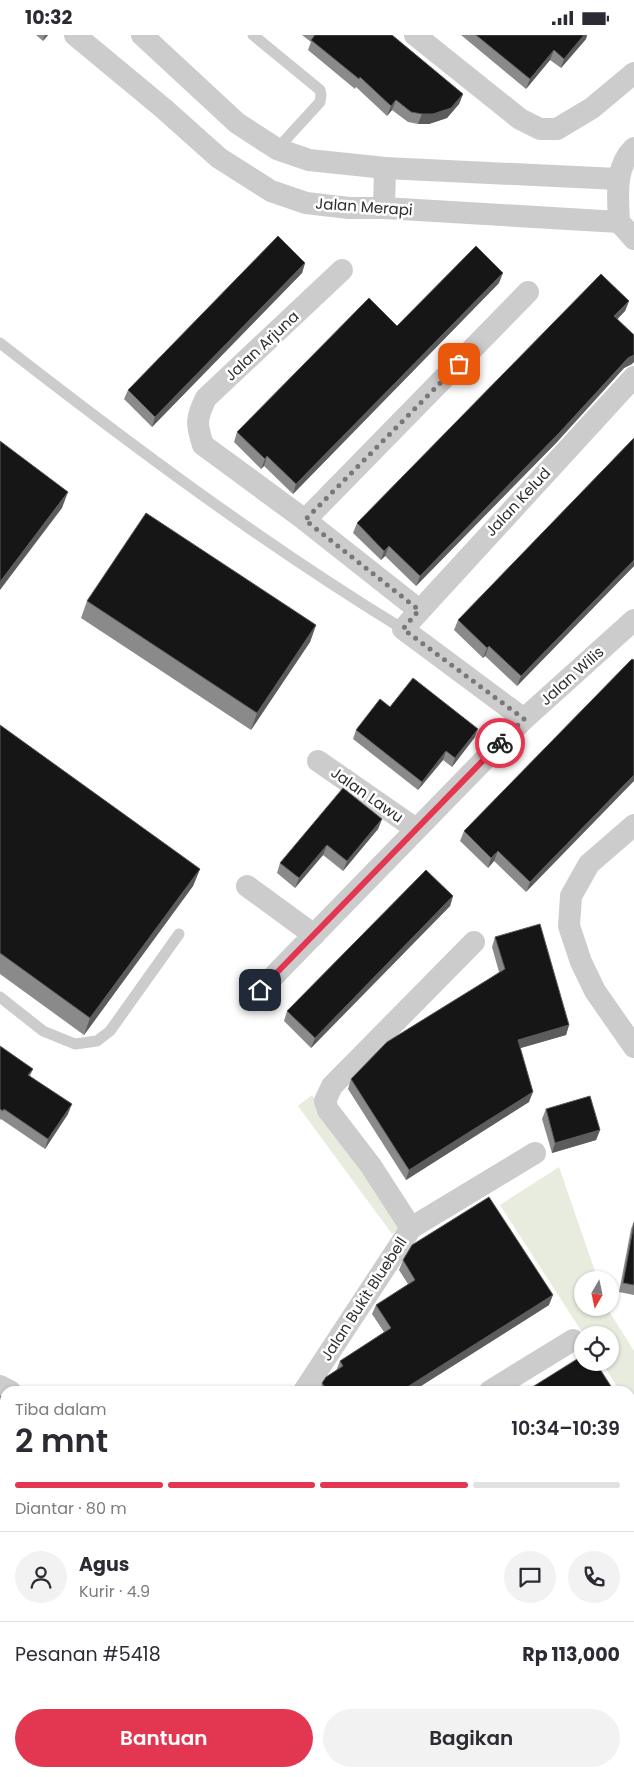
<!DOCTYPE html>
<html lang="id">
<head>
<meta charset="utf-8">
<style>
  :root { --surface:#fff; --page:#f2f2f3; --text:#2b2b33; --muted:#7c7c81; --line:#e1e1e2; --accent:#e23651 }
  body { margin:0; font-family:Poppins,sans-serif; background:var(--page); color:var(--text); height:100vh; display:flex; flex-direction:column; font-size:19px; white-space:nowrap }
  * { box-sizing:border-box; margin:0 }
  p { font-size:16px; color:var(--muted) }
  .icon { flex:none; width:28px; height:28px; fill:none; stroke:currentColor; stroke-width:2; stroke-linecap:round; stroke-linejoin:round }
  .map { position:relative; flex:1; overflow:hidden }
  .details { position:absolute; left:0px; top:1351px; width:635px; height:391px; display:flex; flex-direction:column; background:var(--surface); border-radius:15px 15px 0 0; box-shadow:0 1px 4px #0004 }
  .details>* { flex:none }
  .needle { width:32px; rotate:189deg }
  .fabs { position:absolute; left:574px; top:1236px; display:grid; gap:10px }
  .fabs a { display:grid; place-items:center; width:45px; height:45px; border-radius:50%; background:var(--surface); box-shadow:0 1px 4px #0004; font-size:25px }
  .pin { position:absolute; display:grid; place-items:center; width:42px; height:42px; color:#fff; margin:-21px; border-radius:10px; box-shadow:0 2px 8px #0006 }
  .courier { position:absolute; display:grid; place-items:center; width:50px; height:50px; margin:-25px; border:4px solid #e23651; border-radius:50%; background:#fff; color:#222; box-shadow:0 1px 6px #0007 }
  .overview em { font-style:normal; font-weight:600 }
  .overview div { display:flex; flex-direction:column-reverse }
  .overview { display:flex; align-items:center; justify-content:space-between; height:85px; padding:0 15px }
  h1 { font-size:32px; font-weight:600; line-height:38px }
  .bar { display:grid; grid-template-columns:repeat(4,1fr); gap:8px 5px; align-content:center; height:60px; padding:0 15px }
  .bar i { height:6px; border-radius:4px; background:var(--line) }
  .bar .selected { background:var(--accent) }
  .bar p { grid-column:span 4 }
  .line { display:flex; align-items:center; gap:12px; padding:0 15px; border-top:1px solid var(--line) }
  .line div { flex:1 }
  .round { display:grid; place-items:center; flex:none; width:52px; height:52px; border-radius:26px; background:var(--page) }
  .action { display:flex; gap:10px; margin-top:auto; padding:10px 15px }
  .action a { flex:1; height:58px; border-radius:30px; background:var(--accent); color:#fff; font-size:20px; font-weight:600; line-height:58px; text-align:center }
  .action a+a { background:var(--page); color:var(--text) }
  .status { display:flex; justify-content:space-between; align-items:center; height:35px; padding:0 25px; background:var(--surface); direction:ltr }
  .status svg { height:14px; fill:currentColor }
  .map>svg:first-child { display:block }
  .green { fill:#e7ecde }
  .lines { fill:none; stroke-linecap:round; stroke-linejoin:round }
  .service { stroke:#ccc; stroke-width:11 }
  .minor { stroke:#ccc; stroke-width:22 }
  .wall { fill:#8a8a8a }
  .shaded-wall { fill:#5c5c5c }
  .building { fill:#161616; stroke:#5c5c5c }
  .done { stroke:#787878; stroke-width:5; stroke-dasharray:0 9 }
  .route { stroke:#e23651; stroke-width:6 }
  .labels { text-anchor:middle; stroke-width:5; stroke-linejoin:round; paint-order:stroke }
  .street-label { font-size:15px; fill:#2f2f2f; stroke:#fff }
</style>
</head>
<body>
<div class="status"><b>10:32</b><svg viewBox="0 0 49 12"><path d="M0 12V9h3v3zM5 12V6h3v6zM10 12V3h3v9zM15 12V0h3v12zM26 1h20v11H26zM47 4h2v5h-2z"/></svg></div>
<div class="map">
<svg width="634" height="1742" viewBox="0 0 634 1742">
  <rect width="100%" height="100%" fill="#fff"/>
  <g class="green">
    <path d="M312 1060 406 1189 392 1199 298 1071Z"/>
    <path d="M559 1132 598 1245H582V1272L607 1273 634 1316V1378L630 1371V1356H620L602 1328H610V1300H584L500 1170Z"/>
  </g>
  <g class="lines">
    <g class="service">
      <path d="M253 0 320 55 321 60 320 67 277 114"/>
      <path d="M0 308C130 409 262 508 403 594"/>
      <path d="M0 962 43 996 75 1009 97 1006 110 996 179 899"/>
    </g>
    <g class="minor">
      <path d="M75 0 163 73 219 123 271 156 306 168 349 173H384L619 187"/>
      <path d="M142 0 237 88 277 114 309 125 385 133 618 144"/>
      <path d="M415 0 520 84 540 94H557L592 73 634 38"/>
      <path d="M634 113C614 132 618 162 619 187L634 204"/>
      <path d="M384 173 385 133"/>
      <path d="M342 235 206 363C196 383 196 389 203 410L305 485 419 575"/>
      <path d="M305 485 528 257"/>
      <path d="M524 684 403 594 634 342"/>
      <path d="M318 726 416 794"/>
      <path d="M634 790 589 829 571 861 569 891 581 927 595 956 634 1012"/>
      <path d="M247 851 314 900"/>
      <path d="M260 955 524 684 634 585"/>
      <path d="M411 1193 371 1131 328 1075 325 1066 332 1051 474 907"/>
      <path d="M0 1351 10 1356"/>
      <path d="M304 1356 411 1193 535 1118"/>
      <path d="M490 1356 573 1305"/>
      <path d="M630 1480 634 1477"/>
      <path d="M0 1513 5 1516"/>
      <path d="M0 1658 5 1660"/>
      <path d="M0 1714 5 1704"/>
      <path d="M630 1716 634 1713"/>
      <path d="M19 1742 21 1738"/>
      <path d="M132 1742 133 1738"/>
      <path d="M220 1742 227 1738"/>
      <path d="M587 1742 595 1738"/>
    </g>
  </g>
  <g class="wall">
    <path d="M36 0H48L43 6Z"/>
    <path d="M302 0H392L463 59 459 69 447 83 429 89H418L408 87 392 75 387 81 356 52 355 54 308 15 311 7Z"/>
    <path d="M461 0H587L586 4 561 33 550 25 526 54Z"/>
    <path d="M305 228 302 238 152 392 124 364 128 355Z"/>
    <path d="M499 248 293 459 264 431 261 434 234 407 237 397 397 291Z"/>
    <path d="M629 266 625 276 617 284 632 329 624 333 557 407 416 551 385 521 381 525 353 498 357 488Z"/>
    <path d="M634 403V531L517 651 485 621 483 623 454 595 458 585Z"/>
    <path d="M87 566 316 590 310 607 251 695 81 583Z"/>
    <path d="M632 624 526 857 494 826 488 833 460 806 464 796Z"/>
    <path d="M390 672 475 702 452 732 443 725 418 755 353 704 356 695Z"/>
    <path d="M0 690 200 834 193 851 84 1000 0 939Z"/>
    <path d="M382 784 378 794 343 836 323 820 295 853 277 838 280 828Z"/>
    <path d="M453 861 450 871 311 1013 284 986 287 976Z"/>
    <path d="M495 902 569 990 566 1000 520 1013 529 1067 406 1145 348 1054 351 1044 499 937 492 912Z"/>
    <path d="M0 1011 33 1034 30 1041 68 1079 45 1114 1 1084 0 1085Z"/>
    <path d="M546 1074 600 1095 596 1105 552 1118 542 1084Z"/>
    <path d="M634 1186V1260L619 1257 631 1194Z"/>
    <path d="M403 1225 549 1270 413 1356H319L322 1348 336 1336 340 1326 384 1297 372 1279 376 1270 408 1249 399 1235Z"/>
    <path d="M0 1361 5 1364V1502L0 1500Z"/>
    <path d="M0 1516 5 1518V1647L0 1646Z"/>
    <path d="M40 1738H92L89 1742H45L39 1740Z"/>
  </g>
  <g class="shaded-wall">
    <path d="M45 0H48L43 6Z"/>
    <path d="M584 0H587L586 4 561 33 564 24Z"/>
    <path d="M554 15 550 25 526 54 530 44Z"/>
    <path d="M463 59 459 69 447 83 429 89H418L422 79Z"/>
    <path d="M396 65 392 75 387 81 391 71Z"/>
    <path d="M305 228 302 238 152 392 155 382Z"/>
    <path d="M503 238 499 248 293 459 296 449Z"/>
    <path d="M629 266 625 276 611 291 614 281Z"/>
    <path d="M634 320V327L632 329 624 333 557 407 416 551 420 541 628 323Z"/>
    <path d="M267 421 264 431 261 434 265 424Z"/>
    <path d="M68 457 62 473 0 555V547Z"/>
    <path d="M389 511 385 521 381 525 384 516Z"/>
    <path d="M634 525V531L517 651 521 641Z"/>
    <path d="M316 590 310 607 251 695 257 678Z"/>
    <path d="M489 611 485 621 483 623 487 613Z"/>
    <path d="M478 694 475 702 452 732 455 723Z"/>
    <path d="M446 716 443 725 418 755 422 747Z"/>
    <path d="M634 740V746L526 857 530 847Z"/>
    <path d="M382 784 378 794 343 836 347 826Z"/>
    <path d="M327 810 323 820 295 853 299 843Z"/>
    <path d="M498 816 494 826 488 833 491 823Z"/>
    <path d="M200 834 193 851 84 1000 90 983Z"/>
    <path d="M453 861 450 871 311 1013 315 1003Z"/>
    <path d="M569 990 566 1000 514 1015 518 1005Z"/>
    <path d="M533 1057 529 1067 406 1145 409 1135Z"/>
    <path d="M72 1069 68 1079 45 1114 48 1104Z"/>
    <path d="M600 1095 596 1105 552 1118 555 1108Z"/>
    <path d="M553 1260 549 1270 413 1356H401Z"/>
    <path d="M634 1426V1434L630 1436V1429Z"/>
    <path d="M3 1490 0 1499V1491Z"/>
    <path d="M634 1652V1660L630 1662V1654Z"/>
    <path d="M496 1738H509L501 1742H488Z"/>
  </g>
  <g class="building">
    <path d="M315 0H392L463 59 451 73 433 79H422L411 77 396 65 391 71 360 42 359 44 311 5Z"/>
    <path d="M476 0H584L564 24 554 15 530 44Z"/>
    <path d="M278 201 305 228 155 382 128 355Z"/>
    <path d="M476 211 503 238 296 449 267 421 265 424 237 397 369 263 397 291Z"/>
    <path d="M601 239 629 266 614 281 634 300V320L628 323 560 397 420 541 389 511 384 516 357 488Z"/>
    <path d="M634 403V525L521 641 489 611 487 613 458 585Z"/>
    <path d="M0 406 68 457 0 547Z"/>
    <path d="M146 478 316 590 257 678 87 566Z"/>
    <path d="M632 624 634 625V740L530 847 498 816 491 823 464 796Z"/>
    <path d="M413 643 478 694 455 723 446 716 422 747 356 695 380 664 390 672Z"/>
    <path d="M0 690 200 834 90 983 0 918Z"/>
    <path d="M343 753 382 784 347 826 327 810 299 843 280 828Z"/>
    <path d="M426 835 453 861 315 1003 287 976Z"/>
    <path d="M540 889 569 990 518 1005 533 1057 409 1135 351 1044 387 1007 505 934 495 902Z"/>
    <path d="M0 1011 33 1034 28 1040 72 1069 48 1104 4 1074 3 1076 0 1074Z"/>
    <path d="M590 1061 600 1095 555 1108 546 1074Z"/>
    <path d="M489 1162 553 1260 401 1356H320L324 1351 322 1348 326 1342 343 1331 340 1326 391 1293 376 1270 415 1245 403 1225 412 1210Z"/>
    <path d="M634 1188V1250L623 1248Z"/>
    <path d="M582 1321V1328H596L614 1356H526Z"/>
    <path d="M0 1361 5 1364V1491L3 1490 0 1491Z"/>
    <path d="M630 1381 634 1387V1426L630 1429Z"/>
    <path d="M634 1497V1652L630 1654V1499Z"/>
    <path d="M0 1516 5 1518V1636H0Z"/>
    <path d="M60 1738H91L89 1742H59L58 1741Z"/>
    <path d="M244 1738H496L488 1742H237Z"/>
  </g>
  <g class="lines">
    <path class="done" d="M459 329 305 485 419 575 403 594 524 684 500 708"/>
    <path class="route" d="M260 955 500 708"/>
  </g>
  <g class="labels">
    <g class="street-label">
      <text transform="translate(364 172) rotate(4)" y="5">Jalan Merapi</text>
      <text transform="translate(262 311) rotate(-43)" y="5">Jalan Arjuna</text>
      <text transform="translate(518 467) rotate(-47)" y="5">Jalan Kelud</text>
      <text transform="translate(572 641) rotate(-42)" y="5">Jalan Wilis</text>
      <text transform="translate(367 760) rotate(35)" y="5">Jalan Lawu</text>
      <text transform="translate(364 1264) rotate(-57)" y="5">Jalan Bukit Bluebell</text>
    </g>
  </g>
</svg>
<div class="fabs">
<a><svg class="needle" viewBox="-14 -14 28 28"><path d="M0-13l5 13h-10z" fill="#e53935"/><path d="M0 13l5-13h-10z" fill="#7c7c81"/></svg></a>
<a><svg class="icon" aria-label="locate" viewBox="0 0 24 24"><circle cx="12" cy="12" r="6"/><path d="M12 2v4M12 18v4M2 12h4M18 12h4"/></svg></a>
</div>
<div class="pin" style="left:459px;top:329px;background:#ea580c"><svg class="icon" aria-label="bag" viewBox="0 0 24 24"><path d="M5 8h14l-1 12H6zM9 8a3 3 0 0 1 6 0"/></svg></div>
<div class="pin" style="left:260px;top:955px;background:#1f2937"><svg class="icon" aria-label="home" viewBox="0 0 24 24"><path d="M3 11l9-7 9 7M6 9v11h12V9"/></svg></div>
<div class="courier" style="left:500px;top:708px"><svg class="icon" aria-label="bike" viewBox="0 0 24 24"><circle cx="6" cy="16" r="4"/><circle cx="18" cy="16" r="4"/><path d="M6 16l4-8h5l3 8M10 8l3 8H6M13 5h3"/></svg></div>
<section class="details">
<div class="overview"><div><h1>2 mnt</h1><p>Tiba dalam</p></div><em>10:34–10:39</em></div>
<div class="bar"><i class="selected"></i><i class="selected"></i><i class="selected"></i><i></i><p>Diantar · 80 m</p></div>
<div class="line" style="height:90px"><a class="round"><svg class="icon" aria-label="person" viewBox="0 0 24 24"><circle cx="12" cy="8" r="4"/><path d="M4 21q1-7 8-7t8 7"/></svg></a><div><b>Agus</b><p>Kurir · 4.9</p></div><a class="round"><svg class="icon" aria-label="chat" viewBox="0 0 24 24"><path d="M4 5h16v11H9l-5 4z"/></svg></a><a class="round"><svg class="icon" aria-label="phone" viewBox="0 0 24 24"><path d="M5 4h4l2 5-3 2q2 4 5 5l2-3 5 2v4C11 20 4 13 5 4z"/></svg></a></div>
<div class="line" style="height:65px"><div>Pesanan #5418</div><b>Rp 113,000</b></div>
<div class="action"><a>Bantuan</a><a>Bagikan</a></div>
</section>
</div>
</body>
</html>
